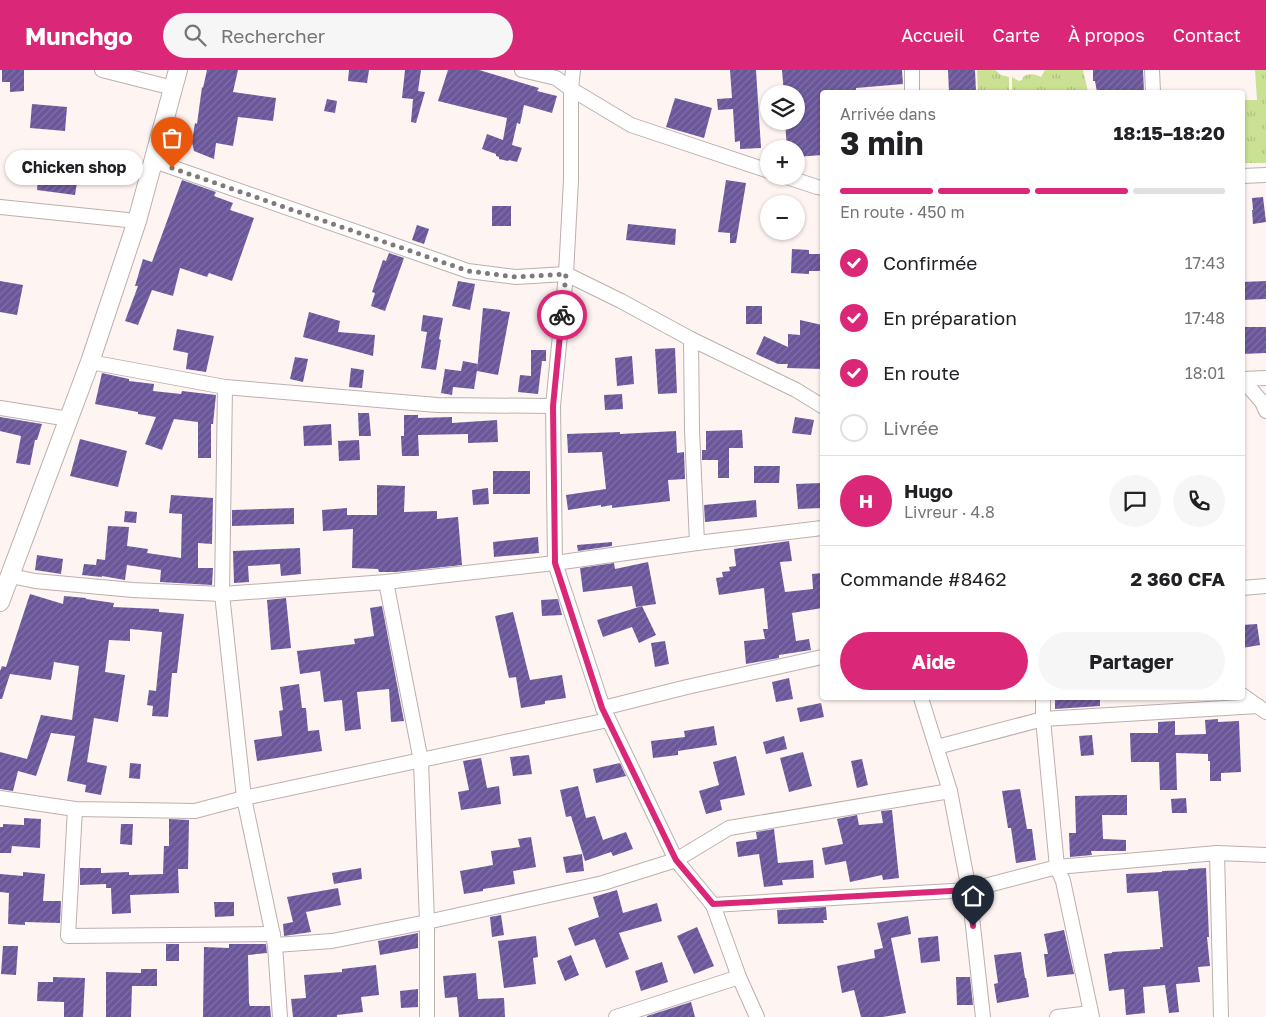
<!DOCTYPE html>
<html lang="fr">
<head>
<meta charset="utf-8">
<style>
  :root { --surface:#fff; --page:#f6f6f6; --text:#202124; --muted:#757577; --line:#e0e0e0; --accent:#db2777 }
  body { margin:0; font-family:"Golos Text",sans-serif; background:var(--page); color:var(--text); height:100vh; display:flex; flex-direction:column; font-size:19px; white-space:nowrap }
  * { box-sizing:border-box; margin:0 }
  p { font-size:16px; color:var(--muted) }
  .icon { flex:none; width:28px; height:28px; fill:none; stroke:currentColor; stroke-width:2; stroke-linecap:round; stroke-linejoin:round }
  .map { position:relative; flex:1; overflow:hidden }
  .details { position:absolute; left:820px; top:20px; width:425px; height:610px; display:flex; flex-direction:column; background:var(--surface); border-radius:5px; box-shadow:0 1px 4px #0004 }
  .details>* { flex:none }
  .buttons { position:absolute; left:760px; top:15px; display:grid; gap:10px }
  .buttons a { display:grid; place-items:center; width:45px; height:45px; border-radius:50%; background:var(--surface); box-shadow:0 1px 4px #0004; font-size:25px }
  .pin { position:absolute; display:grid; place-items:center; width:42px; height:42px; color:#fff; margin:-51px -21px; border-radius:50% 50% 50% 0; rotate:-45deg; box-shadow:0 0 5px #0007 }
  .pin .icon { rotate:45deg }
  .courier { position:absolute; display:grid; place-items:center; width:50px; height:50px; margin:-25px; border:4px solid #db2777; border-radius:50%; background:#fff; color:#222; box-shadow:0 1px 6px #0007 }
  .bubble { position:absolute; height:35px; border-radius:18px; background:var(--surface); box-shadow:0 1px 4px #0004; font-size:16px; font-weight:700; line-height:35px; text-align:center }
  .overview em { font-style:normal; font-weight:700 }
  .overview div { display:flex; flex-direction:column-reverse }
  .overview { display:flex; align-items:center; justify-content:space-between; height:85px; padding:0 20px }
  h1 { font-size:32px; font-weight:700; line-height:38px }
  .bar { display:grid; grid-template-columns:repeat(4,1fr); gap:8px 5px; align-content:center; height:60px; padding:0 20px }
  .bar i { height:6px; border-radius:4px; background:var(--line) }
  .bar .on { background:var(--accent) }
  .bar p { grid-column:span 4 }
  .line { display:flex; align-items:center; gap:12px; padding:0 20px; border-top:1px solid var(--line) }
  .line div { flex:1 }
  .round { display:grid; place-items:center; flex:none; width:52px; height:52px; border-radius:26px; background:var(--page) }
  ol { padding:0 20px; list-style:none }
  li { display:flex; align-items:center; gap:15px; height:55px }
  li p { margin-inline-start:auto }
  li .icon { padding:5px; border-radius:50%; background:var(--accent); color:#fff; stroke-width:4 }
  li:last-child { color:var(--muted) }
  li i { width:28px; height:28px; border:2px solid var(--line); border-radius:50% }
  .cta { display:flex; gap:10px; margin-top:auto; padding:10px 20px }
  .cta a { flex:1; height:58px; border-radius:30px; background:var(--accent); color:#fff; font-size:20px; font-weight:700; line-height:58px; text-align:center }
  .cta a+a { background:var(--page); color:var(--text) }
  header { display:flex; align-items:center; gap:30px; box-sizing:border-box; height:70px; padding:0 25px; background:var(--accent); color:#fff }
  header strong { font-size:24px }
  nav { display:flex; gap:28px; margin-inline-start:auto; font-size:18px }
  .search { width:350px; height:45px; background:var(--page); display:flex; align-items:center; gap:12px; box-sizing:border-box; padding:0 18px; border-radius:28px; color:var(--muted); font-size:19px }
  .map>svg:first-child { display:block }
  .grass { fill:url(#grass-tufts) }
  .building { fill:url(#building-hatch) }
  .lines { fill:none; stroke-linecap:round; stroke-linejoin:round }
  .minor-casing { stroke:#bab1ae; stroke-width:16 }
  .tertiary-casing { stroke:#bab1ae; stroke-width:20 }
  .minor { stroke:#fff; stroke-width:14 }
  .tertiary { stroke:#fff; stroke-width:18 }
  .done { stroke:#807a79; stroke-width:5; stroke-dasharray:0 9 }
  .route { stroke:#db2777; stroke-width:6 }
</style>
</head>
<body>
<header>
<strong>Munchgo</strong>
<div class="search"><svg class="icon" aria-label="search" viewBox="0 0 24 24"><circle cx="10" cy="10" r="6"/><path d="M15 15l6 6"/></svg>Rechercher</div>
<nav><a>Accueil</a><a>Carte</a><a>À propos</a><a>Contact</a></nav>
</header>
<div class="map">
<svg width="1266" height="947" viewBox="0 0 1266 947">
  <defs>
    <pattern id="grass-tufts" width="24" height="20" patternUnits="userSpaceOnUse" patternTransform="scale(1.25)"><rect width="24" height="20" fill="#cae093"/><path d="M3 7l-1-3M5 7V3M7 7l1-3M15 17l-1-3M17 17v-4M19 17l1-3" fill="none" stroke="#aec180"/></pattern>
    <pattern id="building-hatch" width="6" height="6" patternUnits="userSpaceOnUse" patternTransform="scale(1.25)"><rect width="6" height="6" fill="#6a569a"/><path d="M-1 1l2-2M0 6l6-6M5 7l2-2" fill="none" stroke="#8072a4"/></pattern>
  </defs>
  <rect width="100%" height="100%" fill="#fef4f1"/>
  <g class="grass">
    <path d="M977 0H995L1001 5 1009 7V22H978Z"/>
    <path d="M1045 0H1083L1088 22H1012V7L1019 11 1022 10 1024 6C1030 3 1036 4 1041 7Z"/>
    <path d="M1255 0H1266V93H1243V30H1257Z"/>
  </g>
  <g class="building">
    <path d="M2 0H24V21L10 22V12H2Z"/>
    <path d="M207 0H238L233 22 276 28 273 51 238 47 233 76 216 73 214 89 194 81 192 72 195 53 197 54 202 17 203 18Z"/>
    <path d="M349 0H369L367 13 348 11Z"/>
    <path d="M405 0H421L418 21 425 22 416 53 411 52 413 29 402 28Z"/>
    <path d="M448 0H479L539 18 537 21 557 26 552 43 524 35 520 54 517 53 512 75 522 78 517 92 509 90 508 91 499 89V87L496 86V84L482 79 487 64 503 70 507 48 438 31Z"/>
    <path d="M730 0H756L761 78 740 79V71L735 72 733 39 718 40 717 29 732 28Z"/>
    <path d="M782 0H902L903 14 856 18V20L822 22V85L796 87V79H787L785 51H796V24H784Z"/>
    <path d="M948 0H975L976 22H949Z"/>
    <path d="M1093 0H1143L1144 22H1097L1095 11H1093Z"/>
    <path d="M675 28 712 38 704 68 666 57Z"/>
    <path d="M327 29 337 31 335 43 324 41Z"/>
    <path d="M32 34 67 37 65 61 30 58Z"/>
    <path d="M39 101 78 106 75 125 37 120Z"/>
    <path d="M182 110 216 122 214 126 233 133 230 140 254 148 232 211 209 203 207 207 180 198 173 226 152 220 138 255 125 251 138 216H135L143 189 152 192Z"/>
    <path d="M726 110 746 113 736 173H730V163L718 162Z"/>
    <path d="M1263 127 1266 152 1253 154 1252 140H1253L1252 128Z"/>
    <rect x="492" y="136" width="19" height="20"/>
    <path d="M628 154 676 159 675 175 626 170Z"/>
    <path d="M417 155 429 159 424 174 412 170Z"/>
    <path d="M792 179 809 180V184H822V201H809V204L791 203Z"/>
    <path d="M389 183 404 188 385 241 371 236 375 223 372 222 383 190 386 191Z"/>
    <path d="M0 211 23 215 17 245 0 242Z"/>
    <path d="M458 211 475 214 470 240 452 236Z"/>
    <path d="M1266 211V229L1242 230V212Z"/>
    <rect x="746" y="236" width="16" height="18"/>
    <path d="M483 238 501 240V241L510 242 498 305 477 301Z"/>
    <path d="M309 242 340 251 338 262 375 265 373 286 303 267Z"/>
    <path d="M423 245 443 248 439 269 441 270 436 300 421 298 427 262 421 261Z"/>
    <path d="M800 250 822 255V299L787 298 788 294H778L756 284 764 266 788 277V264L800 265Z"/>
    <path d="M1242 257H1266V283L1242 284Z"/>
    <path d="M177 259 214 266 206 302 186 299 188 283 173 280Z"/>
    <path d="M675 278 677 323 658 324 655 279Z"/>
    <path d="M531 280H546V291H542L538 324 518 322 520 305 531 306Z"/>
    <path d="M632 286 634 314 617 316 615 288Z"/>
    <path d="M295 287 308 289 303 312 290 309Z"/>
    <path d="M463 291 478 294 474 319 453 317 452 325 441 323 445 299 461 301Z"/>
    <path d="M351 298 364 300 362 318 349 317Z"/>
    <path d="M102 303 129 309V311L154 314 153 321 181 324 182 321 216 325 213 354H211V388H198V352L174 349 162 380 145 374 156 347 138 344V342L95 334Z"/>
    <path d="M622 324 623 339 605 340 604 325Z"/>
    <path d="M358 343H369L371 366H359Z"/>
    <path d="M404 345H418V348L452 347V353L497 350 498 372 468 373V364L418 365 419 386H402L401 366H404Z"/>
    <path d="M0 347 42 354 37 370H35L30 395 16 393 21 366 0 361Z"/>
    <path d="M795 347 814 350 811 365 792 363Z"/>
    <path d="M331 354 332 375 304 376 303 356Z"/>
    <path d="M742 360 743 378H729V408H718V390H702V380H706V361Z"/>
    <path d="M676 361 677 383 684 382 685 409 668 410 670 431 612 438V435L601 437V435L568 440 566 425 606 419 602 382 568 383 567 364 620 362V364Z"/>
    <path d="M80 369 127 381 118 417 70 406Z"/>
    <path d="M359 370 360 390 339 391 338 371Z"/>
    <path d="M754 396H780L779 413H754Z"/>
    <rect x="493" y="401" width="37" height="23"/>
    <path d="M822 413V438L798 439 796 414Z"/>
    <path d="M377 415 405 416 404 442 437 441V449L458 447 462 495 396 502H379L378 499 352 498 353 459 323 461 322 440 347 438V445H377Z"/>
    <path d="M488 418 489 434 473 435 472 420Z"/>
    <path d="M171 425 213 428 212 474 198 473V498H213L212 515 160 512 161 500 127 495 125 510 102 506V507L82 505 84 494 96 495 97 489 105 490 108 456 129 457 127 476 148 479 147 483 181 488 182 444 169 443Z"/>
    <path d="M756 430 757 447 705 452 704 435Z"/>
    <path d="M294 438V454L232 456V440Z"/>
    <path d="M125 441 137 442 136 453 124 452Z"/>
    <path d="M538 467 539 483 494 487 493 472Z"/>
    <path d="M789 471 792 491 780 492 785 522 813 519 812 504 822 503V538L792 543 796 571 809 569 811 580 779 585V588L746 594 744 571 765 569 763 559H768L764 518 719 525 716 508 723 507 722 502 730 501 729 497 736 496 734 479Z"/>
    <path d="M612 472V476L578 481 577 475Z"/>
    <path d="M300 478 301 504 281 506 280 494 248 496 249 512 234 513 233 481Z"/>
    <path d="M37 485 63 489 61 504 35 500Z"/>
    <path d="M648 492 656 534 642 536 656 565 639 573 632 557 603 567 597 550 642 536 636 537 632 516 583 522 580 498 614 493 615 499Z"/>
    <path d="M30 524 63 534 64 526 86 528V529L114 533 113 537 159 539V542L184 544 177 603H172L168 647 152 646 153 636 147 635 149 620 156 621 162 562 130 559V571L109 570 105 602 125 605 118 652 94 648 87 692 107 696 101 725 85 722 86 715 67 711 75 666 51 663 36 706 18 701 13 721 0 719V682L27 689 41 645 72 650 79 596 54 592 51 610 10 604 2 629H0V601L2 596 6 597Z"/>
    <path d="M286 528 291 578 271 580 267 530Z"/>
    <path d="M558 529 562 545 542 546 541 530Z"/>
    <path d="M382 536 404 651 391 652 389 619 357 622 361 659 345 661 342 630 324 632 320 601 300 604 297 581 355 574 354 569 374 566 370 538Z"/>
    <path d="M513 542 530 610 562 605 566 628 545 631V634L521 638 516 607 509 608 495 546Z"/>
    <path d="M1257 554 1260 575 1242 578V555Z"/>
    <path d="M665 571 669 594 655 597 651 573Z"/>
    <path d="M789 608 793 629 776 632 772 612Z"/>
    <path d="M299 614 302 638H306L308 661 319 660 322 681 257 691 254 670 282 666 279 641 283 640 280 617Z"/>
    <path d="M1055 628H1100V636L1055 639Z"/>
    <path d="M821 633 824 647 800 652 797 638Z"/>
    <path d="M1218 649V652L1239 651 1241 702 1221 703V711H1210V691H1208V684L1176 683 1177 720H1160L1159 692H1131L1130 663H1158V652L1175 651V665L1206 664 1205 650Z"/>
    <path d="M714 656 717 675 678 681V685L653 688 651 671 685 667 684 661Z"/>
    <path d="M1092 665 1094 685 1081 686 1079 666Z"/>
    <path d="M784 666 787 679 766 684 763 672Z"/>
    <path d="M803 682 812 716 789 722 780 688Z"/>
    <path d="M529 685 532 704 513 706 510 687Z"/>
    <path d="M736 686 745 725 720 730 722 740 706 744 699 721 719 715 713 692Z"/>
    <path d="M481 688 487 718 499 716 501 734 461 740 458 722 469 720 463 691Z"/>
    <path d="M862 689 868 715 857 718 851 691Z"/>
    <path d="M130 693 141 694 140 709 129 708Z"/>
    <path d="M620 693 626 706 596 713 593 699Z"/>
    <path d="M578 716 586 748 595 746 603 770 626 762 633 779 613 786 611 782 585 791 571 746 566 747 560 720Z"/>
    <path d="M1020 719 1027 759H1032L1036 790 1016 793 1011 758H1008L1002 721Z"/>
    <path d="M1111 725H1127V745H1102L1103 769 1126 770V781H1091L1092 785 1070 787 1069 763H1076L1075 726Z"/>
    <path d="M1186 728 1187 743H1172L1171 729Z"/>
    <path d="M892 740 899 808 883 810 882 805 850 812 846 791 825 795 822 778 843 774 837 749 857 745 859 755 883 753 881 741Z"/>
    <path d="M24 748 41 749 40 778 12 776 11 783H0V757H3V754L24 755Z"/>
    <path d="M169 749 189 750 188 799H178L179 823 130 825 131 843 112 844 111 818H106V814L80 815V798H101V803L129 802V805L163 804 164 776H169Z"/>
    <path d="M121 754H133L132 775 120 774Z"/>
    <path d="M774 759 778 793 813 790 814 808 782 810 783 815 764 817 759 784 738 787 736 772 757 769 756 762Z"/>
    <path d="M531 767 536 797 513 801 515 814 483 819V821L464 824 460 801 493 795 491 781 520 777 518 769Z"/>
    <path d="M582 784 584 801 566 803 563 787Z"/>
    <path d="M361 798 362 809 334 814 332 803Z"/>
    <path d="M1206 798 1209 867H1207L1210 896 1198 897 1200 912 1176 914 1179 942 1169 943 1165 915 1143 917 1145 943 1126 945 1124 919 1109 921 1104 884 1112 883V882L1160 879V877H1163L1158 821 1127 823 1126 804 1162 802V801L1188 800V799Z"/>
    <path d="M23 802 45 804 43 831H61L60 853 25 852V855L8 854 9 823 0 822V804L23 806Z"/>
    <path d="M338 818 341 835 306 842 311 862 284 866 283 854 293 852 287 827Z"/>
    <path d="M617 820 623 843 657 833 662 851 619 863 629 889 606 898 595 869 575 876 568 858 599 847 593 827Z"/>
    <path d="M214 832H234V846L215 847Z"/>
    <path d="M826 837 827 850H823L824 853 778 854 777 840Z"/>
    <path d="M501 845 504 865 492 867 490 847Z"/>
    <path d="M908 846 911 864 891 868 906 943 883 947H861L854 920 842 923 837 896 875 888 874 880 883 878 877 853Z"/>
    <path d="M697 857 714 896 694 904 677 866Z"/>
    <path d="M1064 860 1074 904 1047 907 1044 884H1048L1044 864Z"/>
    <path d="M418 863V878L380 885 378 871Z"/>
    <path d="M536 866 538 887 533 888 536 914 504 918 498 871Z"/>
    <path d="M938 866 940 891 921 893 918 868Z"/>
    <rect x="166" y="874" width="13" height="17"/>
    <path d="M229 874H266L267 883 248 885 249 933 250 936H270L271 947H203L204 877 229 878Z"/>
    <path d="M3 876H18L16 905 1 904Z"/>
    <path d="M1021 882 1025 908H1026L1029 927 997 933 994 914 998 913 994 885Z"/>
    <path d="M571 885 579 905 565 911 557 891Z"/>
    <path d="M662 892 668 912 641 921 635 901Z"/>
    <path d="M376 895 379 925 361 927 363 942 337 945V947H293L291 929 306 928 304 905 342 902V899Z"/>
    <path d="M141 899H157V916H132L131 947H106V902L141 903Z"/>
    <path d="M476 903 478 929 504 928 505 947H459L457 927 445 928 443 906Z"/>
    <path d="M53 907 85 908 83 947H64V932L37 931 38 912H53Z"/>
    <path d="M956 907H970L973 935H957Z"/>
    <path d="M418 919V937L401 938 400 921Z"/>
    <path d="M691 932 695 947H647V946Z"/>
  </g>
  <g class="lines">
    <g class="minor-casing">
      <g id="minor">
        <path d="M102 0 173 18"/>
        <path d="M522 0 556 8 571 19 631 55 769 101"/>
        <path d="M573 0 571 19V110L566 204 553 336 555 493 603 638 676 790 713 835 739 907 757 947"/>
        <path d="M1152 0 1153 22"/>
        <path d="M912 22V0"/>
        <path d="M154 91 468 201 516 207 566 204 621 231 691 269 796 320 822 336"/>
        <path d="M784 106 817 117 822 118"/>
        <path d="M1242 106 1266 105"/>
        <path d="M0 137 137 151"/>
        <path d="M691 269 692 360 697 473"/>
        <path d="M90 292 225 317 437 335 553 336"/>
        <path d="M1242 309 1262 332 1266 341"/>
        <path d="M1243 309 1266 308"/>
        <path d="M225 317 222 524 244 728 275 875 280 947"/>
        <path d="M0 338 69 349"/>
        <path d="M11 506 35 511 133 520 222 524 386 512 555 493 697 473 822 458"/>
        <path d="M386 512 421 691 427 852V947"/>
        <path d="M1242 518 1266 516"/>
        <path d="M1242 625 1266 642"/>
        <path d="M921 628 950 721 969 820 983 947"/>
        <path d="M1043 628V649L1057 797 1063 811 1092 947"/>
        <path d="M603 638 687 617 822 587"/>
        <path d="M937 677 1043 649 1258 636"/>
        <path d="M0 728 75 739 195 741 244 728 608 650"/>
        <path d="M75 739 68 866 273 864"/>
        <path d="M1217 783 1221 947"/>
        <path d="M713 835 969 820 1057 797 1217 783 1266 785"/>
        <path d="M275 875 332 871 427 852 603 813 676 790 729 758 950 721"/>
        <path d="M616 947 739 907"/>
        <path d="M1057 947 1091 943"/>
      </g>
    </g>
    <g class="tertiary-casing">
      <path id="tertiary" d="M0 532 90 292 137 151 178 0"/>
    </g>
    <use href="#minor" class="minor"/>
    <use href="#tertiary" class="tertiary"/>
  </g>
  <g class="lines">
    <path class="done" d="M172 98 468 201 516 207 566 204 562 245"/>
    <path class="route" d="M562 245 553 336 555 493 602 638 676 790 713 834 969 820 973 856"/>
  </g>
</svg>
<div class="buttons">
<a><svg class="icon" aria-label="layers" viewBox="0 0 24 24"><path d="M12 4l9 5-9 5-9-5zM3 14l9 5 9-5"/></svg></a>
<a>+</a>
<a>−</a>
</div>
<div class="pin" style="left:172px;top:98px;background:#ea580c"><svg class="icon" aria-label="bag" viewBox="0 0 24 24"><path d="M5 8h14l-1 12H6zM9 8a3 3 0 0 1 6 0"/></svg></div>
<div class="pin" style="left:973px;top:856px;background:#1f2937"><svg class="icon" aria-label="home" viewBox="0 0 24 24"><path d="M3 11l9-7 9 7M6 9v11h12V9"/></svg></div>
<div class="courier" style="left:562px;top:245px"><svg class="icon" aria-label="bike" viewBox="0 0 24 24"><circle cx="6" cy="16" r="4"/><circle cx="18" cy="16" r="4"/><path d="M6 16l4-8h5l3 8M10 8l3 8H6M13 5h3"/></svg></div>
<div class="bubble" style="left:5px;top:80px;width:138px">Chicken shop</div>
<section class="details">
<div class="overview"><div><h1>3 min</h1><p>Arrivée dans</p></div><em>18:15–18:20</em></div>
<div class="bar"><i class="on"></i><i class="on"></i><i class="on"></i><i></i><p>En route · 450 m</p></div>
<ol>
<li><svg class="icon" aria-label="check" viewBox="0 0 24 24"><path d="M5 12l5 5 9-10"/></svg>Confirmée<p>17:43</p></li>
<li><svg class="icon" aria-label="check" viewBox="0 0 24 24"><path d="M5 12l5 5 9-10"/></svg>En préparation<p>17:48</p></li>
<li><svg class="icon" aria-label="check" viewBox="0 0 24 24"><path d="M5 12l5 5 9-10"/></svg>En route<p>18:01</p></li>
<li><i></i>Livrée</li>
</ol>
<div class="line" style="height:90px"><b class="round" style="background:var(--accent);color:#fff">H</b><div><b>Hugo</b><p>Livreur · 4.8</p></div><a class="round"><svg class="icon" aria-label="chat" viewBox="0 0 24 24"><path d="M4 5h16v11H9l-5 4z"/></svg></a><a class="round"><svg class="icon" aria-label="phone" viewBox="0 0 24 24"><path d="M5 4h4l2 5-3 2q2 4 5 5l2-3 5 2v4C11 20 4 13 5 4z"/></svg></a></div>
<div class="line" style="height:65px"><div>Commande #8462</div><b>2 360 CFA</b></div>
<div class="cta"><a>Aide</a><a>Partager</a></div>
</section>
</div>
</body>
</html>
